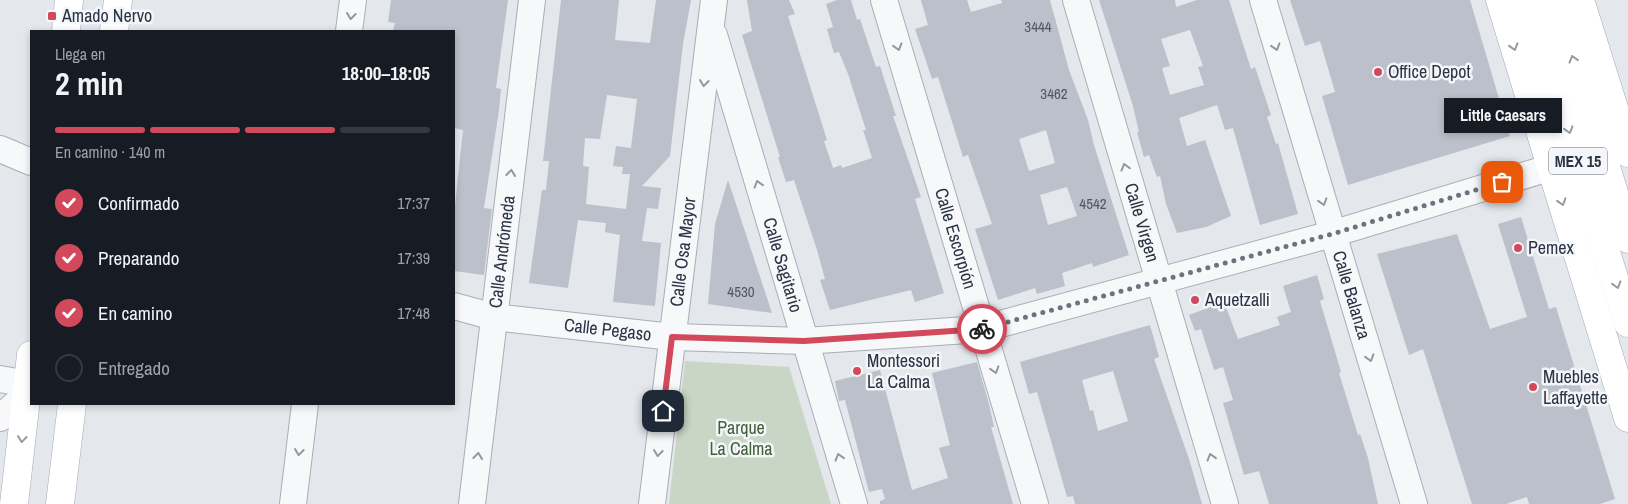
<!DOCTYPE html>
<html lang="es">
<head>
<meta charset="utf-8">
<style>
  :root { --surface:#171b24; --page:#242831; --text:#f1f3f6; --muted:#9ea1a6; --line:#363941; --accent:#d1495b }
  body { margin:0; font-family:"Archivo Narrow",sans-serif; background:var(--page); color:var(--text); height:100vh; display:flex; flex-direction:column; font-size:19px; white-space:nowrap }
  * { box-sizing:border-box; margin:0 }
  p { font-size:16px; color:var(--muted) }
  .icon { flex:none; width:28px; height:28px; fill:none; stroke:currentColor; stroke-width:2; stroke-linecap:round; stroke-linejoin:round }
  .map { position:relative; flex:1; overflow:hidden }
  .panel { position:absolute; left:30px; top:30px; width:425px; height:375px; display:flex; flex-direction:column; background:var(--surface); border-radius:0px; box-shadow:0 2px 8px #0003 }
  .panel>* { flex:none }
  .pin { position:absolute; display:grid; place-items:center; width:42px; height:42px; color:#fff; margin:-21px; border-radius:10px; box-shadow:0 2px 8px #0006 }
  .courier { position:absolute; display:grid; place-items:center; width:50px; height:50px; margin:-25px; border:4px solid #d1495b; border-radius:50%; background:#fff; color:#222; box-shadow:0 1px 6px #0007 }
  .bubble { position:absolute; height:35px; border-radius:0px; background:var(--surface); box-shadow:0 2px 8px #0003; font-size:16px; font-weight:700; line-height:35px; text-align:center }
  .head em { font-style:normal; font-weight:700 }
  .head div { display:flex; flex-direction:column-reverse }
  .head { display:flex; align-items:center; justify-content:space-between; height:85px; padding:0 25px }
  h1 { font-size:32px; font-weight:700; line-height:38px }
  .bar { display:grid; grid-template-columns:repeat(4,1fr); gap:8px 5px; align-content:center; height:60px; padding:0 25px }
  .bar i { height:6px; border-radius:4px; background:var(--line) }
  .bar .current { background:var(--accent) }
  .bar p { grid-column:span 4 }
  ol { padding:0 25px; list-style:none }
  li { display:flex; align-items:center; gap:15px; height:55px }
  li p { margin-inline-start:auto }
  li .icon { padding:5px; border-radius:50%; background:var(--accent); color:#fff; stroke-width:4 }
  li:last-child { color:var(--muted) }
  li i { width:28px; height:28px; border:2px solid var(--line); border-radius:50% }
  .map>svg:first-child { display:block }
  .green { fill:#c9d6c5 }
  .building { fill:#bbc0ca; fill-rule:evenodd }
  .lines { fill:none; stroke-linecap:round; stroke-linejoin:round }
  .minor-casing { stroke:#a9aeb7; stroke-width:28 }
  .major-casing { stroke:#a3abb8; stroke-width:29 }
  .minor { stroke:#f7f8fa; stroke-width:26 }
  .major { stroke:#fff; stroke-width:28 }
  .oneway { stroke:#9196a0 }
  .oneway2 { stroke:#959aa2 }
  .done { stroke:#6c737f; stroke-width:5; stroke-dasharray:0 9 }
  .route { stroke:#d1495b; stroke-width:6 }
  .poi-dot { fill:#d1495b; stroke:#f4f6f9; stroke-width:2 }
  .labels { text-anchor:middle; stroke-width:5; stroke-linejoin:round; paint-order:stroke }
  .number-label { font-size:15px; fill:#4f5766 }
  .shield { fill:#f4f6f9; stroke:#676e7b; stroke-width:1 }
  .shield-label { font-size:16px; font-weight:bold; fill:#2b3445 }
  .poi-label { font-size:18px; fill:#2b3445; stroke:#f4f6f9; text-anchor:start }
  .street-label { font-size:18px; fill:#2b3445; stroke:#f4f6f9 }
  .park-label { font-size:18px; fill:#3f6138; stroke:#f4f6f9 }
</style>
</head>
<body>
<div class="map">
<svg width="1628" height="504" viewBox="0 0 1628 504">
  <rect width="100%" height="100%" fill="#e4e7ec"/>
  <path class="green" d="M685 361 789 367 831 504H669Z"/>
  <g class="building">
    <path d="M391 0H508L496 88 501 89 499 110 484 208 492 209 484 275 454 271V215L463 130 454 128V31H393L395 23 388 22Z"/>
    <path d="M561 0H619L615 40 650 43 656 0H691L683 44 670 156 642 186 661 188 658 209 647 208 642 241 661 243 655 306 613 302 620 235 605 232 606 223 578 220 568 288 529 283 542 190H546L549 161H543ZM607 95 637 99 631 148 616 146 613 166 623 167 622 174H630L626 209 586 204 589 167 583 166 585 138 600 139Z"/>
    <path d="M747 0H789L795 14 788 16 827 140 824 141 833 168 841 165 842 168 872 158 863 130H866L848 74 839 52 834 53 827 29 833 27 826 4 837 0H851L857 20 860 19 876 67 880 66 896 116H893L921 197 915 199 944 293 915 302 911 290 830 310 820 280 825 279 817 250 794 180 786 182 778 157H780L742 35 752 31Z"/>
    <path d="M921 0H967L971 12 1002 3 1001 0H1050L1069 70 1088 120 1094 145 1129 255 1093 267 1092 263 1062 273 1065 286 1037 294 1035 288 998 300 975 229 992 224 968 155 963 157 938 77 932 79 923 52 915 29 928 25ZM1046 130 1055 163 1029 171 1019 139ZM1067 187 1077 216 1048 225 1040 195Z"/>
    <path d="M1099 0H1175L1176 7 1197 0H1229L1251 69 1255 67 1271 115 1267 117 1276 144 1278 143 1298 214 1260 225 1233 128 1225 130 1217 105 1179 118 1187 146 1205 140 1231 216 1206 227 1177 233 1166 204 1160 176 1157 177 1149 155 1144 157 1137 132H1139L1133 106ZM1190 30 1203 66 1198 67 1204 85 1170 95 1162 68 1170 66 1161 39Z"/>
    <path d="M1290 0H1470L1510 136 1348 185 1322 96 1335 92 1320 41 1305 46Z"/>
    <path d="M728 180 772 313 708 304 715 224Z"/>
    <path d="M1521 217 1549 309 1556 307 1615 499 1600 504H1529L1527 497 1506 504H1472L1423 349 1409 355 1377 254 1457 234 1490 329 1527 317 1498 224Z"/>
    <path d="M1317 275 1324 299 1320 301 1341 372 1339 373 1358 435 1360 434 1368 458 1378 504H1269L1259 471 1244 475 1223 403 1233 400 1223 367 1214 370 1201 329 1195 331 1189 315 1224 302 1238 339 1280 325 1277 317 1291 312 1283 286Z"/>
    <path d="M1150 325 1159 357 1154 359 1190 462 1202 504H1075L1073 496 1067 497 1037 392 1029 394 1020 362ZM1113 371 1128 421 1098 431 1093 410 1090 411 1082 380Z"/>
    <path d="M977 362 989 404 994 427H991L1013 504H880V501L885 499 882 489 869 492 845 400 839 401 835 381 880 370 912 490 948 478 939 448 950 445 932 373Z"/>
  </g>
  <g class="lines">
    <g class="minor-casing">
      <g id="minor">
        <path id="s1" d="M884 0 1035 504"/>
        <path id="s2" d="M1076 0 1225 504"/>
        <path id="s3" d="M1263 0 1414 504"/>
        <path d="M349 31 353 0"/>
        <path id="s4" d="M714 35 854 504"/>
        <path d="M0 149 31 162"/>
        <path id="s5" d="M454 306 494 317 672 337 804 341 982 329 1332 234 1552 167"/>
        <path d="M0 379 28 384"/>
        <path d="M0 418 27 394"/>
        <path d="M293 504 305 404"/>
        <path id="s6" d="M472 504 532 0"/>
        <path id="s7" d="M652 504 714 0"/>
      </g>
    </g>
    <g class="major-casing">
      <g id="major">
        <path d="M1500 0 1628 418"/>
        <path d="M1528 0 1628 323"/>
        <path d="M1555 0 1628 239"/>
        <path d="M1580 0 1628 153"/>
        <path d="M66 31 69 0"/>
        <path d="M114 31 118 0"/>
        <path d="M14 504 31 355"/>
        <path d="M60 504 72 404"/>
      </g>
    </g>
    <use href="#minor" class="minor"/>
    <use href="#major" class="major"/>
  </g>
  <defs><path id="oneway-chevron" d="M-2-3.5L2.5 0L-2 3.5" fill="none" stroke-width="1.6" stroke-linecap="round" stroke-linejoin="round" transform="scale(1.25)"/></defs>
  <g class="oneway">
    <use href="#oneway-chevron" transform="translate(351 16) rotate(97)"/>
    <use href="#oneway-chevron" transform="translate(898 47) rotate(73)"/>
    <use href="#oneway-chevron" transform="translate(1276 47) rotate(73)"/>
    <use href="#oneway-chevron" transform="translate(704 83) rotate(97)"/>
    <use href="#oneway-chevron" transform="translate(1125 167) rotate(-106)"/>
    <use href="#oneway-chevron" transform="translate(511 173) rotate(-83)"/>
    <use href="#oneway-chevron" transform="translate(758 184) rotate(-107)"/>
    <use href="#oneway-chevron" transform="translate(1323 202) rotate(73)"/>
    <use href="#oneway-chevron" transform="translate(1370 358) rotate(73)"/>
    <use href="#oneway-chevron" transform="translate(995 370) rotate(73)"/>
    <use href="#oneway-chevron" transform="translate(299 452) rotate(97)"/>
    <use href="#oneway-chevron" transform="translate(658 453) rotate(97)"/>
    <use href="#oneway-chevron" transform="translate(478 456) rotate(-83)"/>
    <use href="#oneway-chevron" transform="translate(839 457) rotate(-107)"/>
    <use href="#oneway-chevron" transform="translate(1211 457) rotate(-107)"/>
  </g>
  <g class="oneway2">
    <use href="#oneway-chevron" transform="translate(1514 47) rotate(73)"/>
    <use href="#oneway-chevron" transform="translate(1573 59) rotate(-107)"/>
    <use href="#oneway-chevron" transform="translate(1569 130) rotate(73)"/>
    <use href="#oneway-chevron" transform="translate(1562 202) rotate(73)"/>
    <use href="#oneway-chevron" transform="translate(1617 285) rotate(73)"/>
    <use href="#oneway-chevron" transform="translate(22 439) rotate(97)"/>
  </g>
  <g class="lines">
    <path class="done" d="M982 329 1332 234 1502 182"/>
    <path class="route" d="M663 411 672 337 804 341 982 329"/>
  </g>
  <g class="poi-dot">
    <rect x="47" y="11" width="10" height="10" rx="2.5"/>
    <circle cx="1378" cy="72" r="5"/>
    <circle cx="1518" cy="248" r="5"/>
    <circle cx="1195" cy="300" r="5"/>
    <circle cx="857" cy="371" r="5"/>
    <circle cx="1533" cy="387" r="5"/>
  </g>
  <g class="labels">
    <g class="number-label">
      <text x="1038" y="32">3444</text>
      <text x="1054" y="99">3462</text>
      <text x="1093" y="209">4542</text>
      <text x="741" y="297">4530</text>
    </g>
    <rect class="shield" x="1549" y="147.5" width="58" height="27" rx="4"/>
    <g class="shield-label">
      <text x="1578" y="167">MEX 15</text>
    </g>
    <g class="poi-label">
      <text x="62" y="22">Amado Nervo</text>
      <text x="1388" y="78">Office Depot</text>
      <text x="1528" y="254">Pemex</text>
      <text x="1205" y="306">Aquetzalli</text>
      <text x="867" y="367">Montessori<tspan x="867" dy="21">La Calma</tspan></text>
      <text x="1543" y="383">Muebles<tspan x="1543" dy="21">Laffayette</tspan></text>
    </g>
    <g class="street-label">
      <text dy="6" stroke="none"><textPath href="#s2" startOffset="232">Calle Virgen</textPath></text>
      <text dy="6" stroke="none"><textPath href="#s1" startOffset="249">Calle Escorpión</textPath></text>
      <text dy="6" stroke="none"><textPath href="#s6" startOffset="254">Calle Andrómeda</textPath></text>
      <text dy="6" stroke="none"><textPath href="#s7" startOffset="254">Calle Osa Mayor</textPath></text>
      <text dy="6" stroke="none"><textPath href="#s4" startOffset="240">Calle Sagitario</textPath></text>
      <text dy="6" stroke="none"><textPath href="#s3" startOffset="308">Calle Balanza</textPath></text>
      <text dy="6" stroke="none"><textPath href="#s5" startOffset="156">Calle Pegaso</textPath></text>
    </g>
    <g class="park-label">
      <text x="741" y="434">Parque<tspan x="741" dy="21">La Calma</tspan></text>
    </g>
  </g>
</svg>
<div class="pin" style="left:1502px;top:182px;background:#ea580c"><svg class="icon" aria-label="bag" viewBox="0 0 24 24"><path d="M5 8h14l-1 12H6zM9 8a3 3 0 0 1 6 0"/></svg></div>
<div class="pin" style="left:663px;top:411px;background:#1f2937"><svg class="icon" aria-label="home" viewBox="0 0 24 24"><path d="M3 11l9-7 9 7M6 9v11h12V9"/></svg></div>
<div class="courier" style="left:982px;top:329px"><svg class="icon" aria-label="bike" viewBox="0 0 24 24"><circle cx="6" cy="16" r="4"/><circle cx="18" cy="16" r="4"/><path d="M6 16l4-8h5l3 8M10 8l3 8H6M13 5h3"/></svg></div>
<div class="bubble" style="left:1444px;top:98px;width:118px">Little Caesars</div>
<section class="panel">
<div class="head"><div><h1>2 min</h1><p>Llega en</p></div><em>18:00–18:05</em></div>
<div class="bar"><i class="current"></i><i class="current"></i><i class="current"></i><i></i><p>En camino · 140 m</p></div>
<ol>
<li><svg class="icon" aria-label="check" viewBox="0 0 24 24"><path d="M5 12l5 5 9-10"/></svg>Confirmado<p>17:37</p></li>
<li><svg class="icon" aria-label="check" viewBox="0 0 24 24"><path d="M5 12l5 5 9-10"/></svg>Preparando<p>17:39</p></li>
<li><svg class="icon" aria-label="check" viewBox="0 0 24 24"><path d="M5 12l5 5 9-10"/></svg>En camino<p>17:48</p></li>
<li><i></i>Entregado</li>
</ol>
</section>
</div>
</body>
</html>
